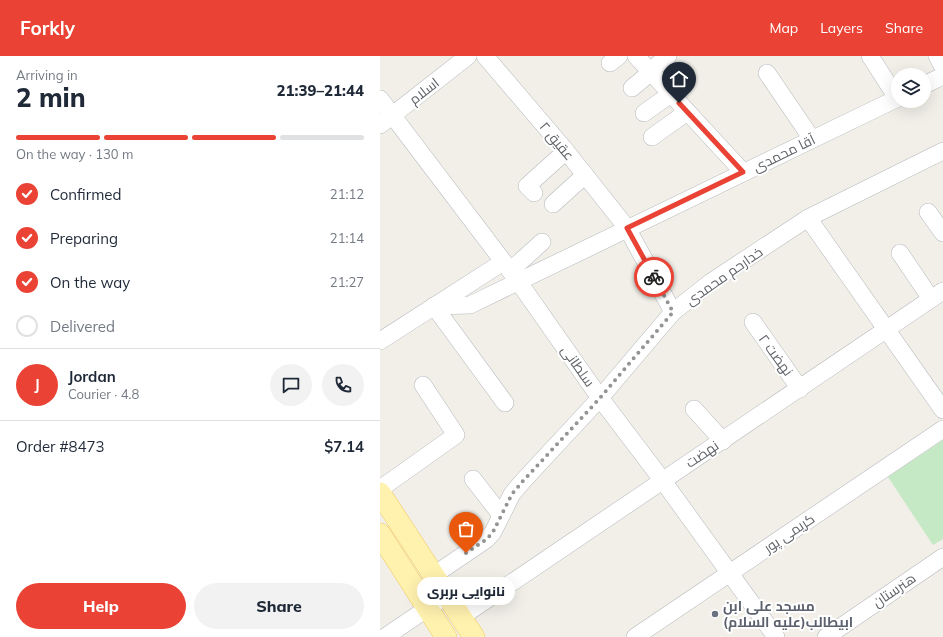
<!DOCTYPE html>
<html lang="en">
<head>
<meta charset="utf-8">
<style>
  :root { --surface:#fff; --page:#f2f2f3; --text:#1f2937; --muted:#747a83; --line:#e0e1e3; --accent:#ea4335 }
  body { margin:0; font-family:Mulish,Cairo,sans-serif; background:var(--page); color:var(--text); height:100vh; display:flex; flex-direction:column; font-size:15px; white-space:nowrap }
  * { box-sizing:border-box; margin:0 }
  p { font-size:13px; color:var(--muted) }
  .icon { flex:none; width:22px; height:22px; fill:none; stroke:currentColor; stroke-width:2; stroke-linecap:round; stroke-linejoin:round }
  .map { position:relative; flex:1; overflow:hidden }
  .details { display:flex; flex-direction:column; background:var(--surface); width:380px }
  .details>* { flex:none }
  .tools { position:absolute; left:511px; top:12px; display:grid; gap:8px }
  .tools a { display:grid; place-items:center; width:40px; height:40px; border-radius:50%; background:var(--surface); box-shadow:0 4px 16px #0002; font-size:20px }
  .pin { position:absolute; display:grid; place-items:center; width:34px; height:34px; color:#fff; margin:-41px -17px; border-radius:50% 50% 50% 0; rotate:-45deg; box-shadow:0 0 4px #0007 }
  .pin .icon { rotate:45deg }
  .courier { position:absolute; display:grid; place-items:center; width:40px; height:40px; margin:-20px; border:3px solid #ea4335; border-radius:50%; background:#fff; color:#222; box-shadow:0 1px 5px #0007 }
  .bubble { position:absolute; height:28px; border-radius:14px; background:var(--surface); box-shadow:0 4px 16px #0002; font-size:13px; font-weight:800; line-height:28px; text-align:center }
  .headline em { font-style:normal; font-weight:800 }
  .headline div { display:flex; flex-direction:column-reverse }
  .headline { display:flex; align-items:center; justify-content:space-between; height:68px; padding:0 16px }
  h1 { font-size:26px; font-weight:800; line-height:30px }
  .bar { display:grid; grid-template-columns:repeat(4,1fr); gap:6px 4px; align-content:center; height:48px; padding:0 16px }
  .bar i { height:5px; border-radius:3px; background:var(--line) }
  .bar .selected { background:var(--accent) }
  .bar p { grid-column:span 4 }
  .line { display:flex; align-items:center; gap:10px; padding:0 16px; border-top:1px solid var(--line) }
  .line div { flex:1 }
  .round { display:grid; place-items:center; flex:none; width:42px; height:42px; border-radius:21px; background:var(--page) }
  ol { padding:0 16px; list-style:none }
  li { display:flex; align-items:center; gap:12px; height:44px }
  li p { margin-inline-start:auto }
  li .icon { padding:4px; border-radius:50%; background:var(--accent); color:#fff; stroke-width:4 }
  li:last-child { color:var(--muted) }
  li i { width:22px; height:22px; border:2px solid var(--line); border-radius:50% }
  .button { display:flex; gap:8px; margin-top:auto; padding:8px 16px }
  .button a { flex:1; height:46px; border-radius:24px; background:var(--accent); color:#fff; font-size:16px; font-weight:800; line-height:46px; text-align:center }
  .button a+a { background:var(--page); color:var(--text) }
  header { display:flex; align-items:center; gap:24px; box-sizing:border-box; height:56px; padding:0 20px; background:var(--accent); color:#fff }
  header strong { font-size:19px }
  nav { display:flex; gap:22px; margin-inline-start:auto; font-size:14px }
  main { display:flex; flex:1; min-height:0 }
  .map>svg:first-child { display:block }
  .green { fill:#c5e8c5 }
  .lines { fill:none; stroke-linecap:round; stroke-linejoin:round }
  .minor-casing { stroke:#b5b8bc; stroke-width:18 }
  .major-casing { stroke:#f2c960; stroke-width:22 }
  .minor { stroke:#fff; stroke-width:17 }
  .major { stroke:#fff2af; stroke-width:21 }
  .done { stroke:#929495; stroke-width:4; stroke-dasharray:0 7.2 }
  .route { stroke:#ea4335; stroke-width:5 }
  .worship-dot { fill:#6b7280; stroke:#fff; stroke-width:1.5 }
  .labels { text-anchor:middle; stroke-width:4; stroke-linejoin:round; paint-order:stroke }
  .street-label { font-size:14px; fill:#5f6368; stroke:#fff }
  .worship-label { font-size:14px; font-weight:bold; fill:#5b616d; stroke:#fff; text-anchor:start }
</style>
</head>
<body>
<header>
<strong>Forkly</strong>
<nav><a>Map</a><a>Layers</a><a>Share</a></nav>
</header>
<main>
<section class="details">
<div class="headline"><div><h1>2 min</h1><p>Arriving in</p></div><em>21:39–21:44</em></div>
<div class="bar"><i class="selected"></i><i class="selected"></i><i class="selected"></i><i></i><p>On the way · 130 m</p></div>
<ol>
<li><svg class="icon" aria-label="check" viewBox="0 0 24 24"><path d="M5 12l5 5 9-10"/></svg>Confirmed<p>21:12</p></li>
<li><svg class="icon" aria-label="check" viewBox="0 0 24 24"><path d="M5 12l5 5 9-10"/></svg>Preparing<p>21:14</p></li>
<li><svg class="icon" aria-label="check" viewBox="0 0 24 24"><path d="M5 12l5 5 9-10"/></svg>On the way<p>21:27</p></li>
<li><i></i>Delivered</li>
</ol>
<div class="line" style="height:72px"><b class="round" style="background:var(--accent);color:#fff">J</b><div><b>Jordan</b><p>Courier · 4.8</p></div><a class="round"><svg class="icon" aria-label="chat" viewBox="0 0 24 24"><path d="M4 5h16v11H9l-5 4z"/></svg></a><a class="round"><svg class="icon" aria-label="phone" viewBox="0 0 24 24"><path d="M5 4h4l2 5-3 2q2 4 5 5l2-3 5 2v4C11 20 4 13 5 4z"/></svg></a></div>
<div class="line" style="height:52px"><div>Order #8473</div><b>$7.14</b></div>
<div class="button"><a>Help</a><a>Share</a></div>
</section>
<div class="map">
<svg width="563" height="581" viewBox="0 0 563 581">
  <rect width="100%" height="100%" fill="#f1efe8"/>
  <path class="green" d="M563 384V483L553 489 508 421Z"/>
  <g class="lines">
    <g class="minor-casing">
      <g id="minor">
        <path d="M105 0 186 95 247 172 293 256"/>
        <path d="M256 0 363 116"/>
        <path d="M490 0 517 42"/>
        <path d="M557 0 563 11"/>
        <path d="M230 7 239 0"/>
        <path d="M270 15 288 0"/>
        <path d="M387 17 432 83"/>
        <path d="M544 29 563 20"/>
        <path d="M252 32 271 16"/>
        <path d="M0 43 138 225 220 342 283 425 396 581"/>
        <path d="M264 57 291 38"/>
        <path d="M0 69 88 0"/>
        <path d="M272 81 307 56"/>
        <path d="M154 137 147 130 186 95"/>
        <path d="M173 148 205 119"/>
        <path d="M548 156 563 177"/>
        <path d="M428 162 563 354"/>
        <path d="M520 197 551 243"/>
        <path d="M130 215 162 186"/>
        <path d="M54 250 90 249 518 42"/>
        <path d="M54 250 125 347"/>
        <path d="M373 266 420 333"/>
        <path d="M0 285 123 206"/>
        <path d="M314 353 343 385"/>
        <path d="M93 423 121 459"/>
        <path d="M0 433 76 379 43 329"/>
        <path d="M54 519 107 483 113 476 132 438 143 425 220 342 293 256 331 226 428 162 563 95"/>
        <path d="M81 561 563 235"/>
        <path d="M5 581 67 539"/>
        <path d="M255 581 563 373"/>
        <path d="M446 581 563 501"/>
      </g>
    </g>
    <g class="major-casing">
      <g id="major">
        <path d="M0 437 94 581"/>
        <path d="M0 478 66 581"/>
      </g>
    </g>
    <use href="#minor" class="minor"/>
    <use href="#major" class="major"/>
  </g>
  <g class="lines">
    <path class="done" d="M86 497 107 483 113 476 132 438 143 425 220 342 293 256 274 221"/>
    <path class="route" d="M274 221 247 172 363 116 299 47"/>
  </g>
  <circle class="worship-dot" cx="335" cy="558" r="4"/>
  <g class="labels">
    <g class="street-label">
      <text transform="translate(44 35) rotate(-38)" y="5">اسلام</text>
      <text transform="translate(177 85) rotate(50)" y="5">عقیق ۲</text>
      <text transform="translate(404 97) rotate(-26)" y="5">آقا محمدی</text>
      <text transform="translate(344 220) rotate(-35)" y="5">خدارحم محمدی</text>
      <text transform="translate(396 299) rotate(54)" y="5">نهضت ۲</text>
      <text transform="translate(198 310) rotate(55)" y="5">سلطانی</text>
      <text transform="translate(322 398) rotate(-34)" y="5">نهضت</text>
      <text transform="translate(409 477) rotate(-34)" y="5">کریمی پور</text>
      <text transform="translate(514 534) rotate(-34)" y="5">هنرستان</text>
    </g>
    <g class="worship-label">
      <text x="343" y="555">مسجد علی ابن<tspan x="343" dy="16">ابیطالب(علیه السلام)</tspan></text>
    </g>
  </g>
</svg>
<div class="tools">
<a><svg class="icon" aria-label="layers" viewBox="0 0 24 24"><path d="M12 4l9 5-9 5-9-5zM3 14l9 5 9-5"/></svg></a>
</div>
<div class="pin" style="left:86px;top:497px;background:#ea580c"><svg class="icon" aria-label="bag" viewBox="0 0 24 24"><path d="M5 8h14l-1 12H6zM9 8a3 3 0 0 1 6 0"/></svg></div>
<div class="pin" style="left:299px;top:47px;background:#1f2937"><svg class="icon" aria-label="home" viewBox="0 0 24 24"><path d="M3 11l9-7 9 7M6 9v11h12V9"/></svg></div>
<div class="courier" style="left:274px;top:221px"><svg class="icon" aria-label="bike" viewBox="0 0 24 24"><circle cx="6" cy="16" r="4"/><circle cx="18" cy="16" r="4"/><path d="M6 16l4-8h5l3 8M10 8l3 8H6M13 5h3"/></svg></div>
<div class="bubble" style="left:37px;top:521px;width:98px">نانوایی بربری</div>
</div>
</main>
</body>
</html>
